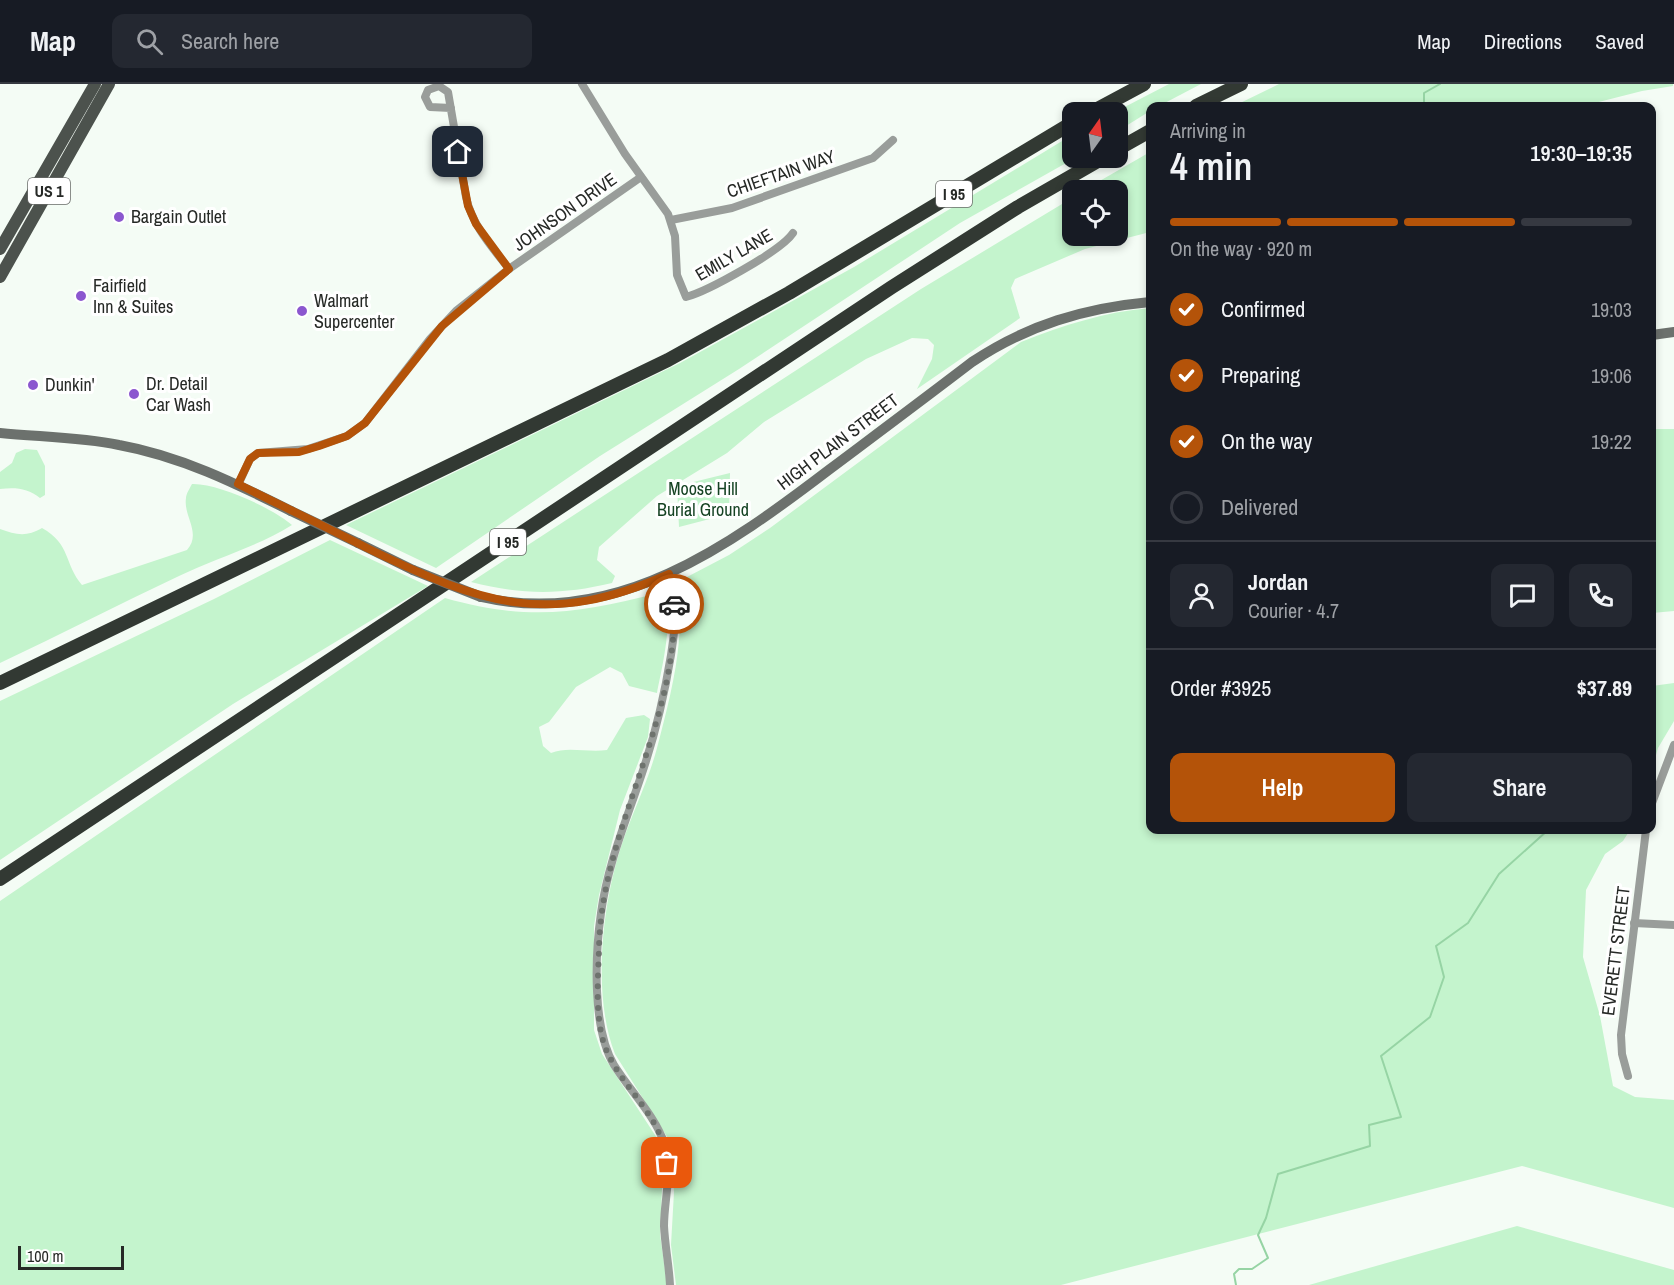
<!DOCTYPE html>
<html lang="en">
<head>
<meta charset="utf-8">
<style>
  :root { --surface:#171b24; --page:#242831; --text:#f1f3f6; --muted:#9ea1a6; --line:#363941; --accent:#b45309 }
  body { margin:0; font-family:"Archivo Narrow",sans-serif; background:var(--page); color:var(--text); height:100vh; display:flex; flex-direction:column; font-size:22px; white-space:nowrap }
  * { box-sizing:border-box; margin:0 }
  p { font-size:20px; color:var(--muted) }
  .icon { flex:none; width:33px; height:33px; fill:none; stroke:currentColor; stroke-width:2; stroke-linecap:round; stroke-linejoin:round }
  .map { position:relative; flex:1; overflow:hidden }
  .panel { position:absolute; left:1146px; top:18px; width:510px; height:732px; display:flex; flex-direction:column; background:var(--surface); border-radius:12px; box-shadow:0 3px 9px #0003 }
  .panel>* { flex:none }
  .needle { width:39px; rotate:14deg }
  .fabs { position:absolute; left:1062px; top:18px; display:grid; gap:12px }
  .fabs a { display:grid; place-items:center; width:66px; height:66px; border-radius:12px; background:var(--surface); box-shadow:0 3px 9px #0003; font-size:30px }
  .scale { position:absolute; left:18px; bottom:15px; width:106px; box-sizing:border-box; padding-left:6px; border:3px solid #262926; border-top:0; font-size:16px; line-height:21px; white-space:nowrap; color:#262926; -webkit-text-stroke:4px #fff; paint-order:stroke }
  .pin { position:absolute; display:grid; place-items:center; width:51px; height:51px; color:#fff; margin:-26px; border-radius:12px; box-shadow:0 3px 9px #0006 }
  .courier { position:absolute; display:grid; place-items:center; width:60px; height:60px; margin:-30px; border:4px solid #b45309; border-radius:50%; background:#fff; color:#222; box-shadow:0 2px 8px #0007 }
  .summary em { font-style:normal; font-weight:600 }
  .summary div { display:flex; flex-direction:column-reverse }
  .summary { display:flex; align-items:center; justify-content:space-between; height:102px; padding:0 24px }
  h1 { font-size:39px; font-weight:600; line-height:45px }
  .bar { display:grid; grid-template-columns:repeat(4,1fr); gap:9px 6px; align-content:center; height:72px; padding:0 24px }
  .bar i { height:8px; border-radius:4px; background:var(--line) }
  .bar .selected { background:var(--accent) }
  .bar p { grid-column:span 4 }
  .line { display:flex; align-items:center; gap:15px; padding:0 24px; border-top:2px solid var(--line) }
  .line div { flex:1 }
  .round { display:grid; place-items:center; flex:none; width:63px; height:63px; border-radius:12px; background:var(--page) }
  ol { padding:0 24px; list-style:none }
  li { display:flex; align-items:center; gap:18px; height:66px }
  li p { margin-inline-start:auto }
  li .icon { padding:6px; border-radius:50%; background:var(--accent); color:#fff; stroke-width:4 }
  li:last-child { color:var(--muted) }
  li i { width:33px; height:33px; border:3px solid var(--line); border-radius:50% }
  .cta { display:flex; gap:12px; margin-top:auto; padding:12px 24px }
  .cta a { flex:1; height:69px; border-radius:12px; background:var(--accent); color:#fff; font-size:24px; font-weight:600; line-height:69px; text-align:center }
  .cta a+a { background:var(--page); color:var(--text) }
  header { display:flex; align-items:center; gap:36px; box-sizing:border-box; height:84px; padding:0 30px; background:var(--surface); border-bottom:2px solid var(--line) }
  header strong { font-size:28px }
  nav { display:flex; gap:33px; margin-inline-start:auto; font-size:21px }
  .search { width:420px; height:54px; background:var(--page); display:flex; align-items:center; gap:15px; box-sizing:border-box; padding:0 21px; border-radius:12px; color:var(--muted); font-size:22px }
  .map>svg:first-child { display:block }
  .green { fill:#c4f4cd }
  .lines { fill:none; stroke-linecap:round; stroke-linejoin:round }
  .stream { stroke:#96d4a4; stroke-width:2 }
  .minor { stroke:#999d9a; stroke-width:8 }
  .secondary { stroke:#6c716d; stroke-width:10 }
  .primary { stroke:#4c524d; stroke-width:12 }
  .motorway { stroke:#323933; stroke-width:14 }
  .secondary-bridge { stroke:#6c716d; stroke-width:10 }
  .done { stroke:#6e736e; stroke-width:6; stroke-dasharray:0 10.8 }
  .route { stroke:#b45309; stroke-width:8 }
  .poi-dot { fill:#8b57cf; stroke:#fff; stroke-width:2 }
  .labels { text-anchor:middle; stroke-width:6; stroke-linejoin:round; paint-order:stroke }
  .shield { fill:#fff; stroke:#676967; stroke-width:1.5 }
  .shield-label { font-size:16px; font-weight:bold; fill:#262926 }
  .street-label { font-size:18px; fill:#262926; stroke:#fff }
  .poi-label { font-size:18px; fill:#262926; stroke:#fff; text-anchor:start }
  .park-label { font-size:18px; fill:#164324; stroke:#fff }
</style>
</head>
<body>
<header>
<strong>Map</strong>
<div class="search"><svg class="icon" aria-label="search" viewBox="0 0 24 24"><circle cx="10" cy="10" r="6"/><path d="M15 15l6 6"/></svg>Search here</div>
<nav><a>Map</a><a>Directions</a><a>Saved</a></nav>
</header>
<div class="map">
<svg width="1674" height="1201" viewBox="0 0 1674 1201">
  <rect width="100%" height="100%" fill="#f4fcf5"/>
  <g class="green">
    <path d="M1169 0H1201L1159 22H1150V27L1118 47V28H1115Z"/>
    <path d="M1279 0H1673V2L1642 7 1583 22H1234Z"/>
    <path d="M1072 51V74H1075L960 139 739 285 600 372 436 484 346 441 680 279 854 183Z"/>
    <path d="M1150 68V148L1085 165 1015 195 1011 204 1020 234 917 305 932 275 934 261 928 255 912 254 866 275 764 338 727 369 657 412 599 463 597 476 615 492 612 499C562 511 521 511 471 498L921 205 1072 114V152H1118V106H1084Z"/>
    <path d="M1150 224V746H1630L1623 757 1605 770 1586 806 1583 873 1600 932 1613 1002 1635 1013 1674 1016V1124L1522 1082 1061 1201H676L671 1161 674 1108 671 1059 615 970C592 912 602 821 621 763 632 729 648 698 657 664 666 629 676 592 679 556 681 538 680 520 681 501L687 493 729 471 770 444 1021 258C1064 241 1104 228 1150 224Z"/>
    <path d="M1652 345H1674V527L1652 529Z"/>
    <path d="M25 365 37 366 45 382V411L40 414C28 404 15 403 0 405V388L12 379 16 369Z"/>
    <path d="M730 389 729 430 679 443 677 402Z"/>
    <path d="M192 400C218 399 272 424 292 441 257 463 216 474 179 492 119 520 60 551 0 579V445C16 451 27 453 42 444 71 460 64 480 82 501L187 466C202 449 183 432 186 414 186 410 190 404 192 400Z"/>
    <path d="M330 456 428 502 233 620 0 776V617L214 515Z"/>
    <path d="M658 509C678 522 661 587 657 609L629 602 622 589 610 583 576 603 549 638 539 643 543 662 551 669C568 662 588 669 607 666L626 634 644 631 650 635 648 653 620 726 599 811 594 842V946L602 970 657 1054 663 1083 660 1150 667 1201H0V817L445 514C526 537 578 530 658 509Z"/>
    <path d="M1674 599V637L1658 664 1652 685V602Z"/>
    <path d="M1517 1142 1674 1186V1201H1309Z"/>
  </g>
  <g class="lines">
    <g class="stream">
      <path d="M1424 22V9L1440 0"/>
      <path d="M1236 1201 1234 1190 1239 1185H1252L1268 1174 1258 1151 1266 1134 1278 1090 1370 1062 1369 1041 1401 1033 1381 972 1430 933 1444 893 1436 862 1468 839 1499 790 1548 746"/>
    </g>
    <g class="minor">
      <path d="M582 0 625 70 668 130 675 152 677 191 686 213C708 207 781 167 793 149"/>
      <path d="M451 24 430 23 425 13 428 6 439 2 448 8 466 113C472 141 492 163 509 185"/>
      <path d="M671 136 732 124 873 74 893 56"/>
      <path d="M238 401 250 375 258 369 308 365 347 352 365 339 430 255 456 227 509 185 641 93"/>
      <path d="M669 490C679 516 675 545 671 571 665 607 657 643 646 677 630 728 608 776 601 829 595 871 592 944 614 981 630 1007 655 1031 665 1061 673 1086 664 1116 664 1142 665 1162 669 1181 670 1201"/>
      <path d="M1652 719 1674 661"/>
      <path d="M1634 839 1674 841"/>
      <path d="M1628 992 1622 970 1621 951 1646 746"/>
    </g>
    <g class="secondary">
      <path d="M1652 251 1674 248"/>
      <path d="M0 349C40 353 80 353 119 361 180 372 235 399 291 427"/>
      <path d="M358 459 413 486"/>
      <path d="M481 513C616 544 729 462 830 385 878 349 925 314 972 278 1027 241 1085 224 1150 218"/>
    </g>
    <g class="primary">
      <path d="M0 165 95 0"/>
      <path d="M0 193 109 0"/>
    </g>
    <g class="motorway">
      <path d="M1196 22 1241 0"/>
      <path d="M1092 28 1144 0"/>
      <path d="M1118 65 1150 47"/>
      <path d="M0 599 668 276 789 209 1072 39"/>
      <path d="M0 795 892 203 1018 123 1103 74"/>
    </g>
    <g class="secondary-bridge">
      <path d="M291 427 358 459"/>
      <path d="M413 486 481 513"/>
    </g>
  </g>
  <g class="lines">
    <path class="done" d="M667 1079C664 1032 619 1003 604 960 595 931 598 894 599 865 601 745 678 641 674 520"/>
    <path class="route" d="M458 68 468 122 476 140 509 185 442 242 365 339 347 352 319 362 299 368 258 369 250 375 238 400C282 422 326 443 369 465 482 520 548 544 669 490L674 520"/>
  </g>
  <g class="poi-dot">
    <circle cx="119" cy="133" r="6"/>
    <circle cx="81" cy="212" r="6"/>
    <circle cx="302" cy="227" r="6"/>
    <circle cx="33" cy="301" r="6"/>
    <circle cx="134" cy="310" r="6"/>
  </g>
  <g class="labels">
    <g class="shield">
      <rect x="28" y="94" width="42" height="26" rx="4.5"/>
      <rect x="936" y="97" width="36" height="26" rx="4.5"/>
      <rect x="490" y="445" width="36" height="26" rx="4.5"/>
    </g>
    <g class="shield-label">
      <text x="49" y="113">US 1</text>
      <text x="954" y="116">I 95</text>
      <text x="508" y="464">I 95</text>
    </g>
    <g class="street-label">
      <text transform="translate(781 90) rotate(-19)" y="6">CHIEFTAIN WAY</text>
      <text transform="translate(565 128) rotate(-35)" y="6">JOHNSON DRIVE</text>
      <text transform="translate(734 171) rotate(-30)" y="6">EMILY LANE</text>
      <text transform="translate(838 358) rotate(-37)" y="6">HIGH PLAIN STREET</text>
      <text transform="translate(1616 867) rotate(-83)" y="6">EVERETT STREET</text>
    </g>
    <g class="poi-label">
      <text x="131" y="139">Bargain Outlet</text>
      <text x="93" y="208">Fairfield<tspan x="93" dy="21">Inn &amp; Suites</tspan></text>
      <text x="314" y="223">Walmart<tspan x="314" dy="21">Supercenter</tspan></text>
      <text x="146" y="306">Dr. Detail<tspan x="146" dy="21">Car Wash</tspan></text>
      <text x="45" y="307">Dunkin'</text>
    </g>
    <g class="park-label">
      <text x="703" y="411">Moose Hill<tspan x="703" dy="21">Burial Ground</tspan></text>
    </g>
  </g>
</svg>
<div class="fabs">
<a><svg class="needle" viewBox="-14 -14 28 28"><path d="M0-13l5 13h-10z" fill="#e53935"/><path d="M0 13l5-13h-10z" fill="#9ea1a6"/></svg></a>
<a><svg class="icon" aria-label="locate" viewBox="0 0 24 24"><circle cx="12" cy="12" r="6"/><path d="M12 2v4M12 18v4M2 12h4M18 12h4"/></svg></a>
</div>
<div class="scale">100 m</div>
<div class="pin" style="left:667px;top:1079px;background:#ea580c"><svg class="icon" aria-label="bag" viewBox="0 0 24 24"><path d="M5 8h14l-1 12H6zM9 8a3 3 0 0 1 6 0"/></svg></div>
<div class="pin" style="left:458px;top:68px;background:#1f2937"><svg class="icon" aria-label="home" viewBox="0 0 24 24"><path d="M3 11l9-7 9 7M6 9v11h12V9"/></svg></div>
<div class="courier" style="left:674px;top:520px"><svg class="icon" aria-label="car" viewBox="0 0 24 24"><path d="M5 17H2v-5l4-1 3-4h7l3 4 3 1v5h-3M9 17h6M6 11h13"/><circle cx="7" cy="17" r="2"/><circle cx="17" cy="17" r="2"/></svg></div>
<section class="panel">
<div class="summary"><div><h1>4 min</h1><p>Arriving in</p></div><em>19:30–19:35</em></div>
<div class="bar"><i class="selected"></i><i class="selected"></i><i class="selected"></i><i></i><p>On the way · 920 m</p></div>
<ol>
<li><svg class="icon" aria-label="check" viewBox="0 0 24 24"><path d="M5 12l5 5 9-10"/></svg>Confirmed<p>19:03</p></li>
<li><svg class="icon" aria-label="check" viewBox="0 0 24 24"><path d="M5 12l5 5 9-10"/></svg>Preparing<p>19:06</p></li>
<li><svg class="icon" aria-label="check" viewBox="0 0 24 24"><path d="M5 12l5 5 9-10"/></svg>On the way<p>19:22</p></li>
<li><i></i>Delivered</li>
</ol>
<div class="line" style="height:108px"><a class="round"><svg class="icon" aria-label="person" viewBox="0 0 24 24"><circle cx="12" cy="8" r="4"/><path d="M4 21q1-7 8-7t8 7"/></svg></a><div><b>Jordan</b><p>Courier · 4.7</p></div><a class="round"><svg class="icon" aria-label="chat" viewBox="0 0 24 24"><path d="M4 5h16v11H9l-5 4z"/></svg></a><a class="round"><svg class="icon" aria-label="phone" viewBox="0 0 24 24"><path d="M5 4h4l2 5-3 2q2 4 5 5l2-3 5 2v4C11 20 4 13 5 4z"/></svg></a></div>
<div class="line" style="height:78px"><div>Order #3925</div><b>$37.89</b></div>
<div class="cta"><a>Help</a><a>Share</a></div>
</section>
</div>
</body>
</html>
